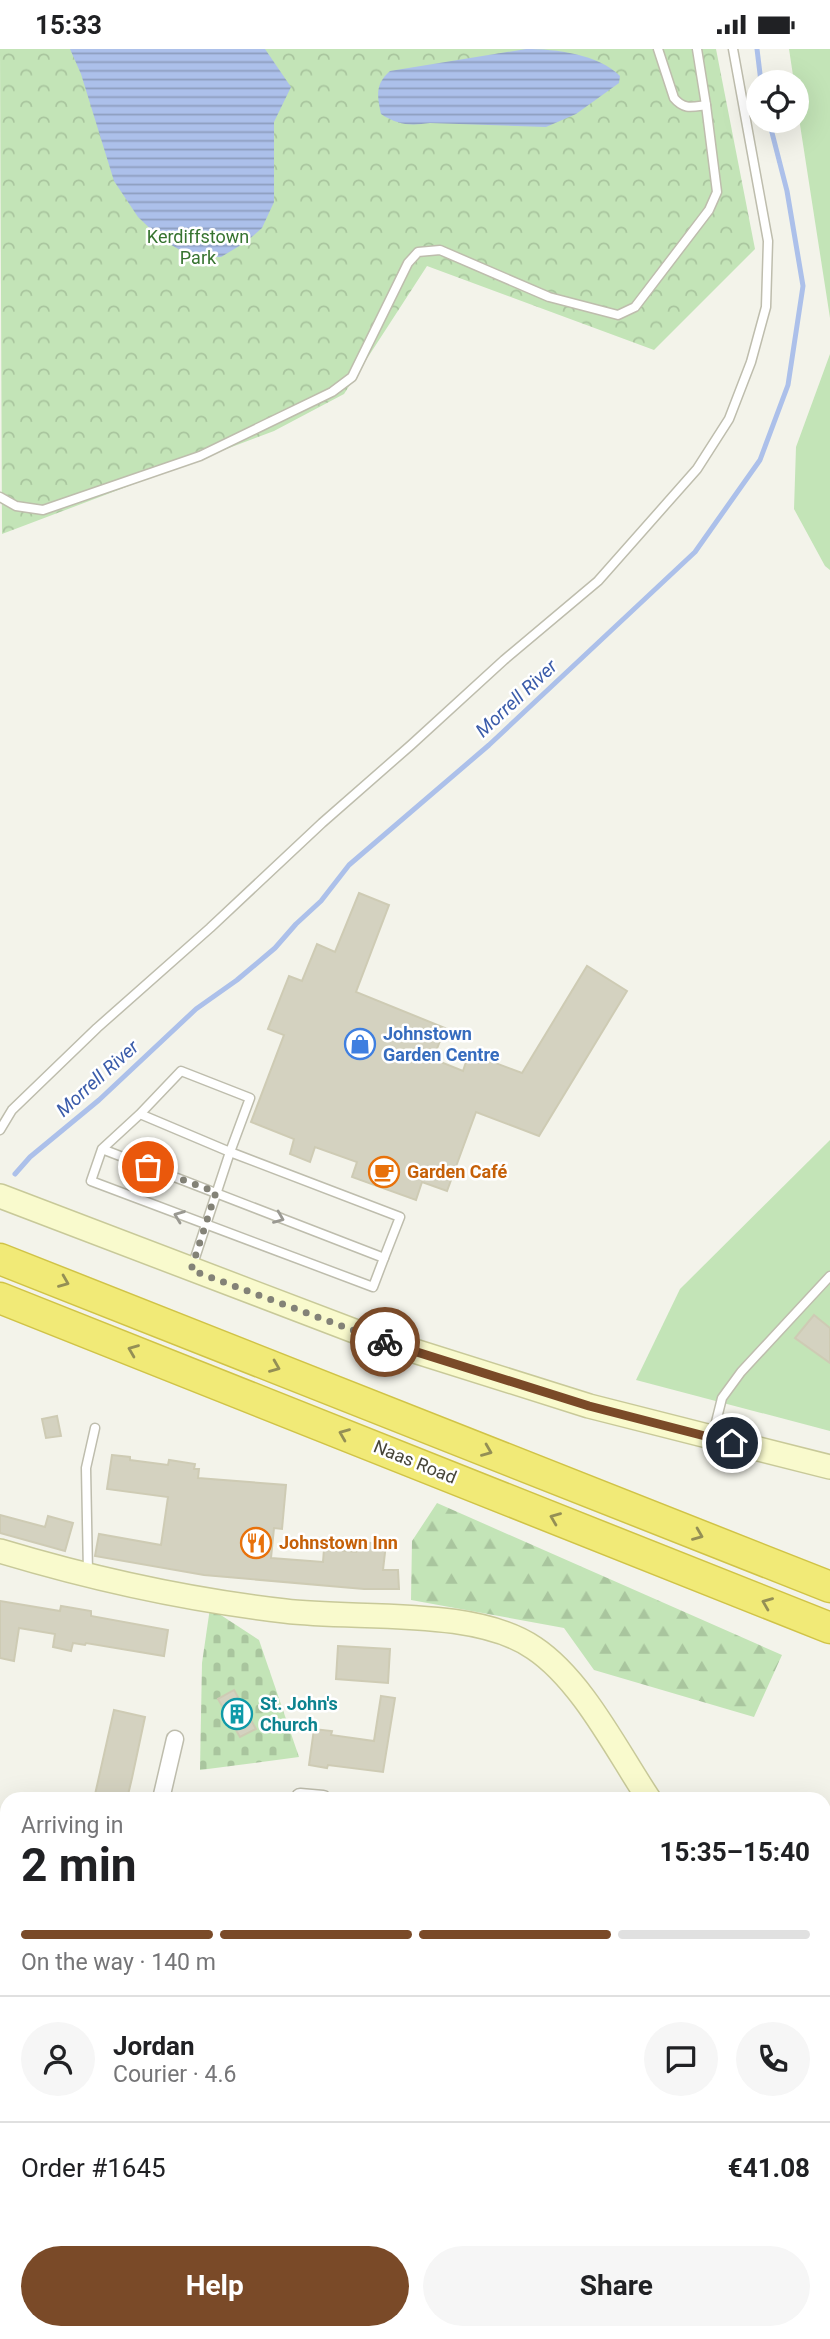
<!DOCTYPE html>
<html lang="en">
<head>
<meta charset="utf-8">
<style>
  :root { --surface:#fff; --page:#f6f6f6; --text:#202124; --muted:#757577; --line:#e0e0e0; --accent:#7a4a28 }
  body { margin:0; font-family:Roboto,sans-serif; background:var(--page); color:var(--text); height:100vh; display:flex; flex-direction:column; font-size:26px; white-space:nowrap }
  * { box-sizing:border-box; margin:0 }
  p { font-size:23px; color:var(--muted) }
  .icon { flex:none; width:38px; height:38px; fill:none; stroke:currentColor; stroke-width:2; stroke-linecap:round; stroke-linejoin:round }
  .map { position:relative; flex:1; overflow:hidden }
  .sheet { position:absolute; left:0px; top:1743px; width:831px; height:548px; display:flex; flex-direction:column; background:var(--surface); border-radius:21px 21px 0 0; box-shadow:0 7px 28px #0002 }
  .sheet>* { flex:none }
  .fabs { position:absolute; left:746px; top:21px; display:grid; gap:14px }
  .fabs a { display:grid; place-items:center; width:63px; height:63px; border-radius:50%; background:var(--surface); box-shadow:0 7px 28px #0002; font-size:35px }
  .pin { position:absolute; display:grid; place-items:center; width:60px; height:60px; color:#fff; margin:-30px; border:4px solid #fff; border-radius:50%; box-shadow:0 2px 7px #0007 }
  .courier { position:absolute; display:grid; place-items:center; width:70px; height:70px; margin:-35px; border:5px solid #7a4a28; border-radius:50%; background:#fff; color:#222; box-shadow:0 2px 9px #0007 }
  .summary em { font-style:normal; font-weight:700 }
  .summary div { display:flex; flex-direction:column-reverse }
  .summary { display:flex; align-items:center; justify-content:space-between; height:119px; padding:0 21px }
  h1 { font-size:46px; font-weight:700; line-height:52px }
  .bar { display:grid; grid-template-columns:repeat(4,1fr); gap:10px 7px; align-content:center; height:84px; padding:0 21px }
  .bar i { height:9px; border-radius:5px; background:var(--line) }
  .bar .on { background:var(--accent) }
  .bar p { grid-column:span 4 }
  .line { display:flex; align-items:center; gap:18px; padding:0 21px; border-top:2px solid var(--line) }
  .line div { flex:1 }
  .round { display:grid; place-items:center; flex:none; width:74px; height:74px; border-radius:37px; background:var(--page) }
  .button { display:flex; gap:14px; margin-top:auto; padding:14px 21px }
  .button a { flex:1; height:80px; border-radius:42px; background:var(--accent); color:#fff; font-size:28px; font-weight:700; line-height:80px; text-align:center }
  .button a+a { background:var(--page); color:var(--text) }
  .status { display:flex; justify-content:space-between; align-items:center; height:49px; padding:0 35px; background:var(--surface); direction:ltr }
  .status svg { height:19px; fill:currentColor }
  .map>svg:first-child { display:block }
  .grass { fill:#c3e4b7 }
  .forest { fill:url(#forest-firs) }
  .cemetery { fill:url(#cemetery-stones) }
  .park { fill:url(#park-crowns) }
  .water { fill:url(#water-rules) }
  .lines { fill:none; stroke-linecap:round; stroke-linejoin:round }
  .stream { stroke:#acc0ea; stroke-width:5 }
  .building { fill:#d4d2c0; stroke:#cecbb4; stroke-width:2 }
  .lane-casing { stroke:#bebdad; stroke-width:11 }
  .street-casing { stroke:#bebdad; stroke-width:19 }
  .secondary-casing { stroke:#c8c999; stroke-width:26 }
  .highway-casing { stroke:#d0c347; stroke-width:33 }
  .lane { stroke:#fff; stroke-width:8 }
  .street { stroke:#fff; stroke-width:16 }
  .secondary { stroke:#f9facd; stroke-width:23 }
  .highway { stroke:#f1ea77; stroke-width:30 }
  .oneway { stroke:#9a9992 }
  .oneway2 { stroke:#948f55 }
  .done { stroke:#838277; stroke-width:7; stroke-dasharray:0 12.6 }
  .route { stroke:#7a4a28; stroke-width:9 }
  .labels { text-anchor:middle; stroke-width:5; stroke-linejoin:round; paint-order:stroke }
  .park-label { font-size:18px; fill:#377430; stroke:#fff }
  .shop-label { font-size:18px; font-weight:bold; fill:#366cbe; stroke:#fff; text-anchor:start }
  .food-label { font-size:18px; font-weight:bold; fill:#c56008; stroke:#fff; text-anchor:start }
  .street-label { font-size:18px; fill:#474539; stroke:#fff }
  .culture-label { font-size:18px; font-weight:bold; fill:#0d838f; stroke:#fff; text-anchor:start }
  .water-label { font-size:19px; font-style:italic; fill:#3b5caa; stroke:#fff }
</style>
</head>
<body>
<div class="status"><b>15:33</b><svg viewBox="0 0 49 12"><path d="M0 12V9h3v3zM5 12V6h3v6zM10 12V3h3v9zM15 12V0h3v12zM26 1h20v11H26zM47 4h2v5h-2z"/></svg></div>
<div class="map">
<svg width="830" height="2290" viewBox="0 0 830 2290">
  <defs>
    <pattern id="forest-firs" width="22" height="20" patternUnits="userSpaceOnUse" patternTransform="scale(1.75)"><rect width="22" height="20" fill="#c3e4b7"/><path d="M5 1l3.5 6h-7zM16 11l3.5 6h-7z" fill="#a9c59e"/></pattern>
    <pattern id="cemetery-stones" width="16" height="16" patternUnits="userSpaceOnUse" patternTransform="scale(1.75)"><rect width="16" height="16" fill="#c3e4b7"/><path d="M2 7V4a2 2 0 0 1 4 0v3zM10 15v-3a2 2 0 0 1 4 0v3z" fill="#a9c59e"/></pattern>
    <pattern id="park-crowns" width="20" height="18" patternUnits="userSpaceOnUse" patternTransform="scale(1.75)"><rect width="20" height="18" fill="#c3e4b7"/><path d="M2 6a3 3 0 1 1 6 0M12 15a3 3 0 1 1 6 0" fill="none" stroke="#a9c59e"/></pattern>
    <pattern id="water-rules" width="6" height="5" patternUnits="userSpaceOnUse" patternTransform="scale(1.75)"><rect width="6" height="5" fill="#acc0ea"/><path d="M0 2.5h6" fill="none" stroke="#8e9ebf"/></pattern>
  </defs>
  <rect width="100%" height="100%" fill="#f3f3ea"/>
  <g class="grass">
    <path d="M789 0H830V269L796 50V33H794Z"/>
    <path d="M830 297V521L825 517 794 460 796 398 830 305Z"/>
    <path d="M830 1091V1382L636 1331 680 1240Z"/>
    <path d="M439 2284H526L525 2290H438Z"/>
  </g>
  <path class="forest" d="M437 1454 782 1606 754 1668 594 1621 564 1579 411 1551 412 1492Z"/>
  <path class="cemetery" d="M210 1559 259 1591 299 1708 200 1721 202 1614Z"/>
  <path class="park" d="M0 0H716L755 200 654 301 427 217 344 345 274 382 2 485Z"/>
  <g class="water">
    <path d="M70 0H265L291 38 274 73V153L262 179 246 193 221 208H200L180 201 161 190 138 168 114 132 81 25Z"/>
    <path d="M526 0C556 0 598 5 620 27L619 34 576 65 546 78 430 74C410 77 398 76 381 65 377 47 375 35 390 22Z"/>
  </g>
  <g class="lines">
    <g class="stream">
      <path d="M757 0 761 33"/>
      <path d="M15 1125 30 1108 99 1051 196 960 237 931 275 899 296 875 321 852 349 816 489 696 695 503 760 411 788 336 803 237 787 142 769 72"/>
    </g>
  </g>
  <g class="building">
    <path d="M359 844 389 856 356 943 445 979 433 1010 463 1022 469 1004 522 1024 587 917 627 942 539 1087 476 1063 447 1142 422 1133 416 1151 352 1128 357 1113 315 1098 310 1113 290 1105 294 1090 251 1073 284 986 268 980 289 927 302 932 317 895 335 903Z"/>
    <path d="M814 1266 830 1279V1314L795 1289Z"/>
    <path d="M57 1367 61 1387 46 1389 42 1370Z"/>
    <path d="M112 1406 130 1408V1411L168 1416 169 1411 195 1415 194 1420H199L198 1429 286 1436 282 1480 274 1479 271 1509 323 1513 324 1500 356 1503 357 1493 386 1495 383 1521H398L399 1540H364L204 1526 95 1507 99 1485 161 1496 168 1448 107 1440Z"/>
    <path d="M0 1466 45 1478 48 1467 73 1474 65 1502 0 1484Z"/>
    <path d="M0 1552 60 1562 61 1557 91 1562V1567L168 1581 164 1607 86 1594 85 1596 73 1594 71 1602 53 1598 55 1585 19 1579 14 1612 0 1609Z"/>
    <path d="M338 1597 390 1600 388 1634 336 1630Z"/>
    <path d="M234 1641 256 1680 240 1688 218 1650Z"/>
    <path d="M381 1647 395 1649 383 1723 328 1716 327 1719 309 1716 314 1680 332 1682 331 1686 374 1692Z"/>
    <path d="M114 1661 145 1668 132 1729 127 1750H94Z"/>
  </g>
  <g class="lines">
    <g class="lane-casing">
      <g id="lane">
        <path d="M658 0 674 49C684 61 692 58 706 56"/>
        <path d="M0 448 16 457 43 461 200 407 332 343 352 328 408 214 418 203 440 201 549 248 618 266 635 258 709 161 717 143 706 56 697 0"/>
        <path d="M0 1081 12 1061 97 979 210 879 322 774 411 696 504 611 598 532 697 420 729 370 751 313 766 258 768 192 733 0"/>
        <path d="M102 1100 91 1132 373 1238 384 1209 102 1100 140 1065 230 1103 250 1049 181 1022 140 1065"/>
        <path d="M192 1218 230 1103 400 1168 384 1209"/>
        <path d="M713 1385 722 1349 741 1323 830 1227"/>
        <path d="M88 1524 86 1419 95 1379"/>
      </g>
    </g>
    <g class="street-casing">
      <g id="street">
        <path d="M161 1750 175 1690"/>
        <path d="M300 1750V1748L323 1750"/>
        <path d="M0 1822 7 1821"/>
        <path d="M0 2179 7 2181"/>
        <path d="M78 2290 79 2284"/>
        <path d="M314 2290 316 2284"/>
        <path d="M536 2290 537 2284"/>
        <path d="M814 2290 816 2288 829 2289"/>
      </g>
    </g>
    <g class="secondary-casing">
      <g id="secondary">
        <path d="M0 1147 370 1288 589 1357 830 1418"/>
        <path d="M0 1502C93 1530 189 1551 285 1562 357 1571 475 1558 534 1599 582 1631 617 1702 649 1750"/>
        <path d="M824 1910 830 1914"/>
      </g>
    </g>
    <g class="highway-casing">
      <g id="highway">
        <path d="M0 1210 830 1538"/>
        <path d="M0 1249 830 1579"/>
      </g>
    </g>
    <use href="#lane" class="lane"/>
    <use href="#street" class="street"/>
    <use href="#secondary" class="secondary"/>
    <use href="#highway" class="highway"/>
  </g>
  <defs><path id="oneway-chevron" d="M-2-3.5L2.5 0L-2 3.5" fill="none" stroke-width="1.6" stroke-linecap="round" stroke-linejoin="round" transform="scale(1.75)"/></defs>
  <g class="oneway">
    <use href="#oneway-chevron" transform="translate(179 1167) rotate(-159)"/>
    <use href="#oneway-chevron" transform="translate(279 1169) rotate(22)"/>
  </g>
  <g class="oneway2">
    <use href="#oneway-chevron" transform="translate(64 1233) rotate(22)"/>
    <use href="#oneway-chevron" transform="translate(133 1301) rotate(-158)"/>
    <use href="#oneway-chevron" transform="translate(275 1318) rotate(22)"/>
    <use href="#oneway-chevron" transform="translate(344 1385) rotate(-158)"/>
    <use href="#oneway-chevron" transform="translate(487 1402) rotate(22)"/>
    <use href="#oneway-chevron" transform="translate(555 1469) rotate(-158)"/>
    <use href="#oneway-chevron" transform="translate(698 1486) rotate(22)"/>
    <use href="#oneway-chevron" transform="translate(767 1554) rotate(-158)"/>
  </g>
  <g class="lines">
    <path class="done" d="M148 1118 216 1143 191 1221 385 1293"/>
    <path class="route" d="M385 1293 589 1357 732 1394"/>
  </g>
  <defs>
    <g id="shop-ring" transform="scale(1.575)"><circle r="9.5" fill="#fff" stroke="#3f7fe0" stroke-width="1.5"/><path d="M-5-2.5h2.3a2.7 3.5 0 0 1 5.4 0H5L5.5 6h-11ZM-1.5-2.5h3a1.5 2.3 0 0 0-3 0Z" fill="#3f7fe0"/></g>
    <g id="cafe-ring" transform="scale(1.575)"><circle r="9.5" fill="#fff" stroke="#e8710a" stroke-width="1.5"/><path d="M-5.5-4.5H6V0H3Q3 3.5 0 3.5H-2.5Q-5.5 3.5-5.5 0ZM3-3.2v2h1.7v-2ZM-6 4.5H4V6H-6Z" fill="#e8710a"/></g>
    <g id="restaurant-ring" transform="scale(1.575)"><circle r="9.5" fill="#fff" stroke="#e8710a" stroke-width="1.5"/><path d="M-5-6h1v4h1v-4h1v4h1v-4h1v5L-1.5 .5V6h-2V.5L-5-1ZM5-6V6H3V1.5H1.5Q1.5-4 5-6Z" fill="#e8710a"/></g>
    <g id="building-ring" transform="scale(1.575)"><circle r="9.5" fill="#fff" stroke="#0f9aa8" stroke-width="1.5"/><path d="M-4-6H4V6H1V3H-1V6H-4ZM-2.5-4.3h1.7v1.8h-1.7ZM.8-4.3h1.7v1.8H.8ZM-2.5-1h1.7V.8h-1.7ZM.8-1h1.7V.8H.8Z" fill="#0f9aa8"/></g>
  </defs>
  <g fill-rule="evenodd">
    <use href="#shop-ring" x="360" y="995"/>
    <use href="#cafe-ring" x="384" y="1123"/>
    <use href="#restaurant-ring" x="256" y="1494"/>
    <use href="#building-ring" x="237" y="1665"/>
  </g>
  <g class="labels">
    <g class="park-label">
      <text x="198" y="194">Kerdiffstown<tspan x="198" dy="21">Park</tspan></text>
    </g>
    <g class="shop-label">
      <text x="383" y="991">Johnstown<tspan x="383" dy="21">Garden Centre</tspan></text>
    </g>
    <g class="food-label">
      <text x="407" y="1129">Garden Café</text>
      <text x="279" y="1500">Johnstown Inn</text>
    </g>
    <g class="street-label">
      <text transform="translate(415 1413) rotate(22)" y="6">Naas Road</text>
    </g>
    <g class="culture-label">
      <text x="260" y="1661">St. John's<tspan x="260" dy="21">Church</tspan></text>
    </g>
    <g class="water-label">
      <text transform="translate(516 649) rotate(-43)" y="7">Morrell River</text>
      <text transform="translate(97 1029) rotate(-42)" y="7">Morrell River</text>
    </g>
  </g>
</svg>
<div class="fabs">
<a><svg class="icon" aria-label="locate" viewBox="0 0 24 24"><circle cx="12" cy="12" r="6"/><path d="M12 2v4M12 18v4M2 12h4M18 12h4"/></svg></a>
</div>
<div class="pin" style="left:148px;top:1118px;background:#ea580c"><svg class="icon" aria-label="bag" viewBox="0 0 24 24"><path d="M5 8h14l-1 12H6zM9 8a3 3 0 0 1 6 0"/></svg></div>
<div class="pin" style="left:732px;top:1394px;background:#1f2937"><svg class="icon" aria-label="home" viewBox="0 0 24 24"><path d="M3 11l9-7 9 7M6 9v11h12V9"/></svg></div>
<div class="courier" style="left:385px;top:1293px"><svg class="icon" aria-label="bike" viewBox="0 0 24 24"><circle cx="6" cy="16" r="4"/><circle cx="18" cy="16" r="4"/><path d="M6 16l4-8h5l3 8M10 8l3 8H6M13 5h3"/></svg></div>
<section class="sheet">
<div class="summary"><div><h1>2 min</h1><p>Arriving in</p></div><em>15:35–15:40</em></div>
<div class="bar"><i class="on"></i><i class="on"></i><i class="on"></i><i></i><p>On the way · 140 m</p></div>
<div class="line" style="height:126px"><a class="round"><svg class="icon" aria-label="person" viewBox="0 0 24 24"><circle cx="12" cy="8" r="4"/><path d="M4 21q1-7 8-7t8 7"/></svg></a><div><b>Jordan</b><p>Courier · 4.6</p></div><a class="round"><svg class="icon" aria-label="chat" viewBox="0 0 24 24"><path d="M4 5h16v11H9l-5 4z"/></svg></a><a class="round"><svg class="icon" aria-label="phone" viewBox="0 0 24 24"><path d="M5 4h4l2 5-3 2q2 4 5 5l2-3 5 2v4C11 20 4 13 5 4z"/></svg></a></div>
<div class="line" style="height:91px"><div>Order #1645</div><b>€41.08</b></div>
<div class="button"><a>Help</a><a>Share</a></div>
</section>
</div>
</body>
</html>
